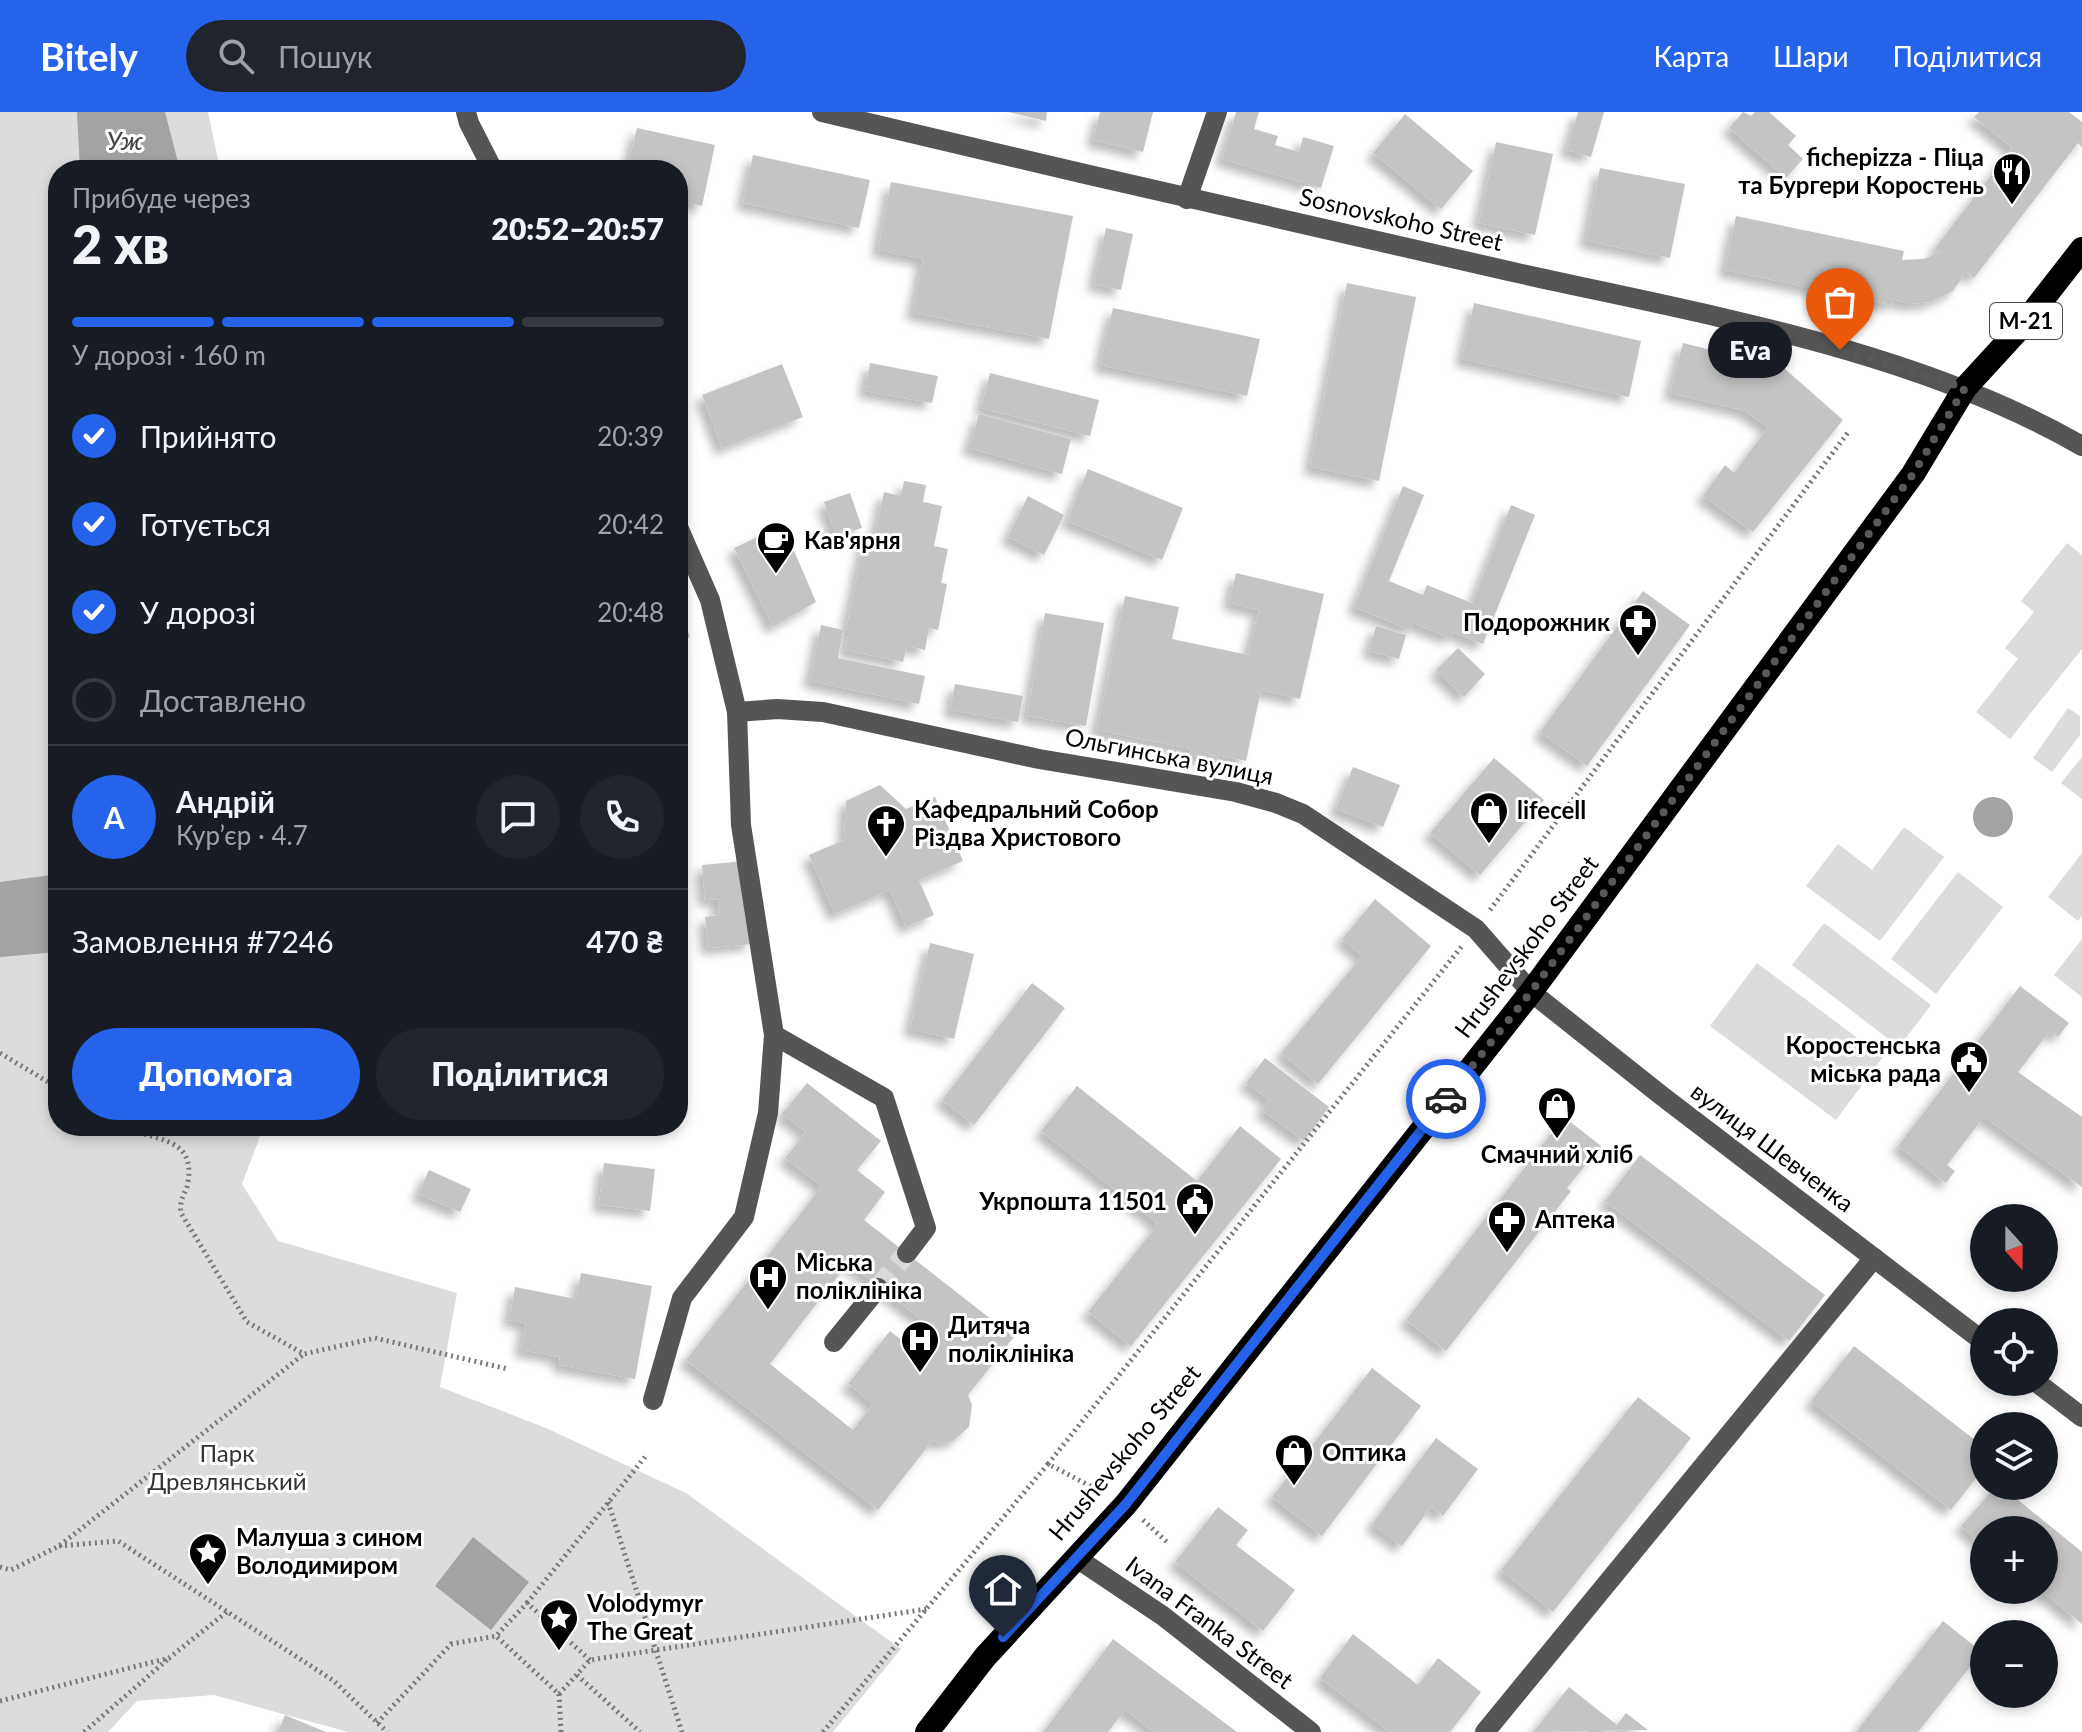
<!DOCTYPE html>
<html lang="uk">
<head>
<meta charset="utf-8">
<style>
  :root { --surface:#171b24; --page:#20242c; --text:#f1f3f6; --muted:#9ea1a6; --line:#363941; --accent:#2563eb }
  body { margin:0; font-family:Lato,sans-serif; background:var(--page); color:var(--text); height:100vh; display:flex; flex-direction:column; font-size:30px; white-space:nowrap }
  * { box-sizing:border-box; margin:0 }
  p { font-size:26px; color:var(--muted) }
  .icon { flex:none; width:44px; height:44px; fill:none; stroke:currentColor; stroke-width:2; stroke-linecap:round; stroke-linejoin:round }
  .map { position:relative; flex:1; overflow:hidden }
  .panel { position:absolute; left:48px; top:48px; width:640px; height:976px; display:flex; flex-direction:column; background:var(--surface); border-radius:32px; box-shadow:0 4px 12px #0003 }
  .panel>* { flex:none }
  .needle { width:52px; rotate:159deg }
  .fabs { position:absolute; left:1970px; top:1092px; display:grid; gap:16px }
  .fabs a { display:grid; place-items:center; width:88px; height:88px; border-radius:50%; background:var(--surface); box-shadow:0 4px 12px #0003; font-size:40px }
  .pin { position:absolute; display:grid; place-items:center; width:68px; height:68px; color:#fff; margin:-82px -34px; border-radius:50% 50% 50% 0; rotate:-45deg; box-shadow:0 0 8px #0007 }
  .pin .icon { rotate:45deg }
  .courier { position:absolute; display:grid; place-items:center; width:80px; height:80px; margin:-40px; border:6px solid #2563eb; border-radius:50%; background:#fff; color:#222; box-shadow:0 2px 10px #0007 }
  .bubble { position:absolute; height:56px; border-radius:28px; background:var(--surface); box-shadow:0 4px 12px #0003; font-size:26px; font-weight:800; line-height:56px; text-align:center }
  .summary em { font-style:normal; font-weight:800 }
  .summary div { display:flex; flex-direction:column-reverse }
  .summary { display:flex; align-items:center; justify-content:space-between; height:136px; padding:0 24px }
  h1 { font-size:52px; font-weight:800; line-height:60px }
  .bar { display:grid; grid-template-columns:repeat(4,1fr); gap:12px 8px; align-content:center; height:96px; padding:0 24px }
  .bar i { height:10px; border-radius:6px; background:var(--line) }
  .bar .on { background:var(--accent) }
  .bar p { grid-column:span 4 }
  .line { display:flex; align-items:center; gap:20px; padding:0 24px; border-top:2px solid var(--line) }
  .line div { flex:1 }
  .round { display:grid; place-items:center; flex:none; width:84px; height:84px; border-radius:42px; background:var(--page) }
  ol { padding:0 24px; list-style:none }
  li { display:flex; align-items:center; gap:24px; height:88px }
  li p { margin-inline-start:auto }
  li .icon { padding:8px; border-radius:50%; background:var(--accent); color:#fff; stroke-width:4 }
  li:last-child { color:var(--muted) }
  li i { width:44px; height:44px; border:4px solid var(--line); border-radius:50% }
  .cta { display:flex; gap:16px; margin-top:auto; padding:16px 24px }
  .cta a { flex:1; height:92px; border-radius:48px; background:var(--accent); color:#fff; font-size:32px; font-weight:800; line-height:92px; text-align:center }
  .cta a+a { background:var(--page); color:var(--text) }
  header { display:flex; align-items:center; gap:48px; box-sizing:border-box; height:112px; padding:0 40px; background:var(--accent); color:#fff }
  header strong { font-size:38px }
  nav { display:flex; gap:44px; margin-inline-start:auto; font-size:28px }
  .search { width:560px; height:72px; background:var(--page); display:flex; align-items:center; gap:20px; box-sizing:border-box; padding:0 28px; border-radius:44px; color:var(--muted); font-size:30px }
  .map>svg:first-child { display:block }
  .green { fill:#dcdcdc }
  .water { fill:#a3a3a3 }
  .building { fill:#c4c4c4; fill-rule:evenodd; filter:url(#shadow) }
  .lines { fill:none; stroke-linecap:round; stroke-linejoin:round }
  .minor-tunnel { stroke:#d9d9d9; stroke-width:20; stroke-dasharray:20 10; stroke-linecap:butt }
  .path { stroke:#777; stroke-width:5; stroke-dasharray:2 4; stroke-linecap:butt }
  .minor { stroke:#555; stroke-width:20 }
  .highway { stroke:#000; stroke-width:24 }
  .done { stroke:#595959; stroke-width:8; stroke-dasharray:0 14.4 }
  .route { stroke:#2563eb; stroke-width:10 }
  .labels { text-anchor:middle; stroke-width:6; stroke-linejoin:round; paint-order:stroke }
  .shield { fill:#fff; stroke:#4c4c4c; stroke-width:2 }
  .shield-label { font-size:22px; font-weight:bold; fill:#000 }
  .poi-label { font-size:24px; font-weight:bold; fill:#000; stroke:#fff; text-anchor:start }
  .street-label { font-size:24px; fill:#000; stroke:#fff }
  .park-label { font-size:24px; fill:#333; stroke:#fff }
  .water-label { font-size:26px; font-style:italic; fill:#444; stroke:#fff }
</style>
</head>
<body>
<header>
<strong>Bitely</strong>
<div class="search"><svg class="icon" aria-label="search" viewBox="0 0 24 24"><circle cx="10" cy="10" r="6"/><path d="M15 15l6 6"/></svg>Пошук</div>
<nav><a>Карта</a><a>Шари</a><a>Поділитися</a></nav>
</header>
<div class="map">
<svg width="2082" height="1620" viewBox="0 0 2082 1620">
  <defs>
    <filter id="shadow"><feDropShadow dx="-7" dy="7" stdDeviation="4" flood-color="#0004"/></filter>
  </defs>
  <rect width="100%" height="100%" fill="#fff"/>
  <g class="green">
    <path d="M0 0H208L220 58H58V1014H264L242 1072 278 1129 457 1181 440 1275 546 1316 686 1381 901 1537 833 1620H348L214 1583 137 1589 108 1620H0Z"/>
    <path d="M2067 431 2082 443V537L2010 627 1976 600 2018 547 2005 536 2034 500 2021 489Z"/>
    <path d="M2068 596 2080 604V623L2052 660 2033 646Z"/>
    <path d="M2082 645V687L2061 671Z"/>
    <path d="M1904 715 1944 745 1880 829 1806 774 1838 732 1872 758Z"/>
    <path d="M2082 741V804L2078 809 2048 785Z"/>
    <path d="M1958 760 2003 795 1936 882 1891 847Z"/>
    <path d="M1824 811 1931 893 1899 935 1792 853Z"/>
    <path d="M2082 827V885L2054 863Z"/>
    <path d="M1757 851 1883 945 1836 1008 1710 914Z"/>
  </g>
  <g class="water">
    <path d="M77 0H165L180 58H80Z"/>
    <circle cx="1993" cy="705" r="20"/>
    <path d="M58 762V840L0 845V770Z"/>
    <path d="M473 1425 529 1470 491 1518 435 1474Z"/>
  </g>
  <g class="building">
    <path d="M1008 0H1047L1046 9Z"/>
    <path d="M1100 0H1153L1143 40 1093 28Z"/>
    <path d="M1236 0H1259L1254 17 1278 24 1275 33 1299 40 1303 25 1334 34 1321 76 1222 47Z"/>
    <path d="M1578 0H1604L1591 45 1567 38Z"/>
    <path d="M1743 0 1751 4 1755 0H1769L1796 24 1788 33 1803 47 1786 66 1729 16Z"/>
    <path d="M1979 0H2069L2082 10V36L2078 31 1974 166 1966 160 1953 179 1930 190 1908 192 1893 187 1892 193 1725 158 1736 104 1904 139 1902 148 1924 147 1940 140 1935 136 2012 36 1974 5Z"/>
    <path d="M1405 2 1473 59 1441 97 1373 41Z"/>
    <path d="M637 16 715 33 702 94 678 88 681 65H678V58H648L628 53Z"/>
    <path d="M1496 30 1553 42 1535 123 1479 111Z"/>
    <path d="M753 43 870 68 859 116 743 91Z"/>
    <path d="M1600 56 1685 72 1670 146 1586 129Z"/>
    <path d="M891 70 1073 104 1049 227 913 201 923 147 878 138Z"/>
    <path d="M1106 116 1133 122 1121 178 1094 172Z"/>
    <path d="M1347 171 1416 185 1379 369 1310 355Z"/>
    <path d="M1474 191 1641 229 1629 285 1462 247Z"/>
    <path d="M1113 196 1260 227 1247 284 1100 253Z"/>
    <path d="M1683 231 1784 256 1843 308 1753 420 1703 384 1725 353 1734 361 1768 315 1745 299 1670 281Z"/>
    <path d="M870 251 938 264 932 291 865 279Z"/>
    <path d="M782 252 803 305 722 336 702 283Z"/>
    <path d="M990 261 1099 288 1090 324 981 296Z"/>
    <path d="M979 302 1071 327 1062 362 969 336Z"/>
    <path d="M1088 357 1183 396 1162 448 1067 409Z"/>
    <path d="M904 369 926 373 923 390 942 394 934 434 948 437 941 471 947 472 938 518 929 516 925 538 907 534 903 550 845 538 849 519H846L865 425 874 427 884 380 901 384Z"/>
    <path d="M1403 374 1424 383 1389 469 1423 483 1427 473 1472 491 1511 393 1535 403 1483 532 1452 520 1450 526 1413 511 1410 518 1354 495Z"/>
    <path d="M850 381 862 416 836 424 824 390Z"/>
    <path d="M1028 384 1064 403 1044 443 1008 425Z"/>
    <path d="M783 413 816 490 773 515 734 436Z"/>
    <path d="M1236 461 1324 482 1300 587 1261 578 1246 649 1218 643 1217 649 1189 643 1191 637 1097 618 1125 484 1179 495 1172 527 1248 543 1259 498 1229 491Z"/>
    <path d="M1643 479 1690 513 1587 654 1540 620Z"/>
    <path d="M678 493 690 525 678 530Z"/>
    <path d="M1045 501 1104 511 1086 614 1027 604Z"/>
    <path d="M821 513 843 518 838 546 925 564 919 592 810 569Z"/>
    <path d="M1376 514 1406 523 1399 547 1369 539Z"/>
    <path d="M1458 536 1485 562 1464 585 1436 558Z"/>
    <path d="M955 572 1023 584 1018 610 950 598Z"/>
    <path d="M1494 646 1544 688 1480 763 1430 721Z"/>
    <path d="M1353 655 1400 673 1383 715 1336 697Z"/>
    <path d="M880 673 906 697 935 685 963 749 919 768 934 803 906 815 890 778 835 802 809 743 844 728 846 689Z"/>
    <path d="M678 709 686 710 680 763H678Z"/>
    <path d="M745 749 753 832 708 836 705 805 719 803 718 787 705 788 702 753Z"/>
    <path d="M1375 787 1431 834 1318 972 1281 941 1362 844 1342 827Z"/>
    <path d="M930 831 974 842 954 927 910 917Z"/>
    <path d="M1032 871 1065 896 974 1013 942 988Z"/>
    <path d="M2020 874 2069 911 2058 925 2050 919 2018 960 2082 1005V1075L1984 1005 1947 1053 1955 1059 1946 1071 1898 1034Z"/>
    <path d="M1265 946 1329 995 1304 1029 1262 998 1269 988 1246 971Z"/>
    <path d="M807 971 881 1029 857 1058 885 1080 864 1108 1014 1225 968 1283 972 1293 969 1315 953 1329 942 1331 932 1329 878 1398 686 1248 822 1074 785 1046 806 1020 782 1002ZM848 1151 936 1219 918 1241 890 1219 848 1272 873 1292 853 1318 770 1252Z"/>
    <path d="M1077 974 1197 1069 1240 1014 1281 1047 1131 1234 1088 1200 1158 1112 1041 1019Z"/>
    <path d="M1564 1005 1601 1034 1567 1076 1571 1079 1446 1239 1406 1208Z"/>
    <path d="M1640 1043 1825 1183 1789 1229 1605 1089Z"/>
    <path d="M604 1051 655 1057 650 1099 599 1093Z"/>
    <path d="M429 1058 471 1077 460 1100 418 1082Z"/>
    <path d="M581 1161 652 1174 635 1267 559 1253 560 1245 521 1238 526 1211 509 1208 515 1175 576 1187Z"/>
    <path d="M1854 1234 1984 1335V1356L1951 1398 1811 1289Z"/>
    <path d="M1372 1256 1421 1294 1322 1424 1272 1385Z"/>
    <path d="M1638 1285 1691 1326 1553 1500 1501 1458Z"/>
    <path d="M1436 1326 1478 1357 1443 1404 1431 1395 1402 1434 1372 1412Z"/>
    <path d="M1996 1374H2001L2082 1440V1512L2040 1478H2044V1418H1984V1433L1961 1414Z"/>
    <path d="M1218 1395 1248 1418 1236 1433 1295 1478 1263 1519 1175 1450Z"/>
    <path d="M1943 1509 1982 1540 1918 1620H1856Z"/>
    <path d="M1353 1522 1418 1573 1438 1546 1481 1580 1450 1620H1390L1320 1566Z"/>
    <path d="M1113 1527 1237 1620H1154L1125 1598 1108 1620H1043Z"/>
    <path d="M1569 1575 1617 1613 1626 1601 1648 1618 1533 1620Z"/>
    <path d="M285 1603 326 1620H278Z"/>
  </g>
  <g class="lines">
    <path class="minor-tunnel" d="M878 1176 907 1141"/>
    <g class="path">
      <path d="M1490 798 1849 319"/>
      <path d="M0 941 58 976"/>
      <path d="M122 1014C151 1029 196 1023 188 1070 186 1083 179 1085 181 1101L247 1210 304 1242 375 1226 508 1257"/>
      <path d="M1048 1352 1462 834"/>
      <path d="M608 1390 682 1620"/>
      <path d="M1143 1408 1169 1432"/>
      <path d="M59 1434 118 1429 334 1569 387 1620"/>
      <path d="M0 1455 11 1458 59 1434 304 1242"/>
      <path d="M527 1491 645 1345"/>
      <path d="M590 1548 527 1491 496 1524 559 1582 590 1548 927 1497"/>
      <path d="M577 1563 640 1620"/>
      <path d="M559 1582 561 1620"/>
      <path d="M0 1589 169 1546 228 1499"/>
      <path d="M377 1611 451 1532 496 1524"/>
      <path d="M84 1620 168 1547"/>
      <path d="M823 1620 1048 1352 1102 1380"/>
    </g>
    <g class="minor">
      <path d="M466 0 469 11 493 58"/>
      <path d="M822 0C1052 55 1282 108 1513 160 1701 202 1914 237 2082 334"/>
      <path d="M1187 87 1217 0"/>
      <path d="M737 600 777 597 823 600 1039 647 1236 680 1276 691 1303 702 1476 817 1531 880 1662 984 1984 1230"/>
      <path d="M774 923 884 986 926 1116 907 1141"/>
      <path d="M834 1230 878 1176"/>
      <path d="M2036 1270 2082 1305"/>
      <path d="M653 1288 682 1186 744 1105 768 1001 774 923 741 713 737 600 710 488 678 415"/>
      <path d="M1075 1445 1163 1504 1311 1620"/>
      <path d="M1485 1620 1874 1146"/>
    </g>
    <path class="highway" d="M927 1620 985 1545 1126 1392 1531 880 1913 362 1965 276 2021 215 2082 137"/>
  </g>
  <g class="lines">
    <path class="done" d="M1446 987 1531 880 1913 362 1965 276 1840 238"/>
    <path class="route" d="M1003 1525 1126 1392 1446 987"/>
  </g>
  <defs>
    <g id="restaurant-pin" transform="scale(2)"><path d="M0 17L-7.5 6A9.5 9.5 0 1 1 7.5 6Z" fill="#000" stroke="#fff"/><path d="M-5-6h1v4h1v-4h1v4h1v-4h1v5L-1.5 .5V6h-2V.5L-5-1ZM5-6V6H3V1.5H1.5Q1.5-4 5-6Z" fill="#fff"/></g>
    <g id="cafe-pin" transform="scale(2)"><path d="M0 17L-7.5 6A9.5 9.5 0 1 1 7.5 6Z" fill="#000" stroke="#fff"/><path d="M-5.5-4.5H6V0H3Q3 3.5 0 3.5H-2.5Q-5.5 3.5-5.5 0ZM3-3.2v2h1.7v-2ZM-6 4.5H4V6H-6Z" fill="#fff"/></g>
    <g id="pharmacy-pin" transform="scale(2)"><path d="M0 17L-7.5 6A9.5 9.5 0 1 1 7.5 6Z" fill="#000" stroke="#fff"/><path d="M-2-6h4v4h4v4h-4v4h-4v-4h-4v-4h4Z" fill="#fff"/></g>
    <g id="shop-pin" transform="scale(2)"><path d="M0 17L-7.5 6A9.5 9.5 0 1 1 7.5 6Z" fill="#000" stroke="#fff"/><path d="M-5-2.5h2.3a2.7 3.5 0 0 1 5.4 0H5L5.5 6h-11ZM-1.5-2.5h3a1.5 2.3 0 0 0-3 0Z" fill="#fff"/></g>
    <g id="church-pin" transform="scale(2)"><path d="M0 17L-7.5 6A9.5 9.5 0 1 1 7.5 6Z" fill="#000" stroke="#fff"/><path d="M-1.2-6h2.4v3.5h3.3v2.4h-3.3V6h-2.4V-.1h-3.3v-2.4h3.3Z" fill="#fff"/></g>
    <g id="civic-pin" transform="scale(2)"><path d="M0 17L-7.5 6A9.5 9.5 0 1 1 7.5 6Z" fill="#000" stroke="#fff"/><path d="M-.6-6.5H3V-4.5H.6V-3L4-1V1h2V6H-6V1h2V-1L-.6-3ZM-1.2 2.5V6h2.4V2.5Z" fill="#fff"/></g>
    <g id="hospital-pin" transform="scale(2)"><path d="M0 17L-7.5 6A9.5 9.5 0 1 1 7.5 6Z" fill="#000" stroke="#fff"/><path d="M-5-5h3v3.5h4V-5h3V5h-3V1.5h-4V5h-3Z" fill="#fff"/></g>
    <g id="sight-pin" transform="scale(2)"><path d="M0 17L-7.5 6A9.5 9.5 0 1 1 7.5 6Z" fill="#000" stroke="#fff"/><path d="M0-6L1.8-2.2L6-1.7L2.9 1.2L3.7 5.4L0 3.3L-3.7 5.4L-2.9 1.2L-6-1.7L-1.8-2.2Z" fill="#fff"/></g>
  </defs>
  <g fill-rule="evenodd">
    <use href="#restaurant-pin" x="2012" y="60"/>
    <use href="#cafe-pin" x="776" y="429"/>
    <use href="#pharmacy-pin" x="1638" y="511"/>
    <use href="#shop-pin" x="1489" y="699"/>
    <use href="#church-pin" x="886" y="712"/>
    <use href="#civic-pin" x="1969" y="948"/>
    <use href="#shop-pin" x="1557" y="994"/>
    <use href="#civic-pin" x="1195" y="1090"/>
    <use href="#pharmacy-pin" x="1507" y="1108"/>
    <use href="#hospital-pin" x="768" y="1165"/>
    <use href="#hospital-pin" x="920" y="1228"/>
    <use href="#shop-pin" x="1294" y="1341"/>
    <use href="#sight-pin" x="208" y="1440"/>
    <use href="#sight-pin" x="559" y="1506"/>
  </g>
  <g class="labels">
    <rect class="shield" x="1990" y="191" width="72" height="36" rx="6"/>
    <g class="shield-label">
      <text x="2026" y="217">М-21</text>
    </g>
    <g class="poi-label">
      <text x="1984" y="54" text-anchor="end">fichepizza - Піца<tspan x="1984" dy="28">та Бургери Коростень</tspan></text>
      <text x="804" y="437">Кав'ярня</text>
      <text x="1610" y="519" text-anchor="end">Подорожник</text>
      <text x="914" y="706">Кафедральний Собор<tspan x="914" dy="28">Різдва Христового</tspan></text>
      <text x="1517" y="707">lifecell</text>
      <text x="1941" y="942" text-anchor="end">Коростенська<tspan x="1941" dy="28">міська рада</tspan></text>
      <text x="1557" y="1051" text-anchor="middle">Смачний хліб</text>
      <text x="1167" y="1098" text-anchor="end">Укрпошта 11501</text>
      <text x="1535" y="1116">Аптека</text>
      <text x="796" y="1159">Міська<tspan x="796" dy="28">поліклініка</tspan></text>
      <text x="948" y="1222">Дитяча<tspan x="948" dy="28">поліклініка</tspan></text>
      <text x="1322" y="1349">Оптика</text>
      <text x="236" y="1434">Малуша з сином<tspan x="236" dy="28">Володимиром</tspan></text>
      <text x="587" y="1500">Volodymyr<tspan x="587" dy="28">The Great</tspan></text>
    </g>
    <g class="street-label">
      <text transform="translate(1401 108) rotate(13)" y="8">Sosnovskoho Street</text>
      <text transform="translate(1169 645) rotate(11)" y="8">Ольгинська вулиця</text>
      <text transform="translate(1527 835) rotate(-53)" y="8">Hrushevskoho Street</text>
      <text transform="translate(1772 1036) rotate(37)" y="8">вулиця Шевченка</text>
      <text transform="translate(1125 1341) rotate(-50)" y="8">Hrushevskoho Street</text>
      <text transform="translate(1209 1511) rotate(37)" y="8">Ivana Franka Street</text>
    </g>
    <g class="park-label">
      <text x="227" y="1350">Парк<tspan x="227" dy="28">Древлянський</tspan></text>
    </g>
    <g class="water-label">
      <text x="125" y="38">Уж</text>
    </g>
  </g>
</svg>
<div class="fabs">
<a><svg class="needle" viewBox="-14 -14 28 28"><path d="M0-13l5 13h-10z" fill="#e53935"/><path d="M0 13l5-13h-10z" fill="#9ea1a6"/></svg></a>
<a><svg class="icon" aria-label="locate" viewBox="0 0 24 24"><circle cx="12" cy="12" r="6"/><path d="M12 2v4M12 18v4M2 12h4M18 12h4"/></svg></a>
<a><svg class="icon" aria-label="layers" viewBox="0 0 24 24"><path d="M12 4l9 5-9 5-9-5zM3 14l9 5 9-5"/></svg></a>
<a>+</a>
<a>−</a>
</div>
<div class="pin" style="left:1840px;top:238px;background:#ea580c"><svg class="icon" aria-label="bag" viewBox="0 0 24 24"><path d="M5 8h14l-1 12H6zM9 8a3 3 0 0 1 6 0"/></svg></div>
<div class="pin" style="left:1003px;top:1525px;background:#1f2937"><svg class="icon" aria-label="home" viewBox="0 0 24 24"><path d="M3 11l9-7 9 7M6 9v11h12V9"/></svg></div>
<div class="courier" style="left:1446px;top:987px"><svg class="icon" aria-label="car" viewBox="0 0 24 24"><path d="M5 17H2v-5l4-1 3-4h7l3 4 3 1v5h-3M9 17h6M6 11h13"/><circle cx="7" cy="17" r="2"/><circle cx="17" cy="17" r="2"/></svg></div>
<div class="bubble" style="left:1708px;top:210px;width:84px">Eva</div>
<section class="panel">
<div class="summary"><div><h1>2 хв</h1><p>Прибуде через</p></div><em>20:52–20:57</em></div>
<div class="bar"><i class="on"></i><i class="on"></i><i class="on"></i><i></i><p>У дорозі · 160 m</p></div>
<ol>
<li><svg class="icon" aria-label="check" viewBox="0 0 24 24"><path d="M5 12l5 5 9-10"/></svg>Прийнято<p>20:39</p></li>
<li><svg class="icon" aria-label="check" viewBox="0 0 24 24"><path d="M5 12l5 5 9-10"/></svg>Готується<p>20:42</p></li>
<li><svg class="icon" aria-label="check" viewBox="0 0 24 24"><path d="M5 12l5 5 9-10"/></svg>У дорозі<p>20:48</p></li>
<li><i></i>Доставлено</li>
</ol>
<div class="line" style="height:144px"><b class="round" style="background:var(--accent);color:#fff">А</b><div><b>Андрій</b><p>Кур’єр · 4.7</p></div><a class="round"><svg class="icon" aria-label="chat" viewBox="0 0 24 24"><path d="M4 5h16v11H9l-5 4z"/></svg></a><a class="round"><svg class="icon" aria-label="phone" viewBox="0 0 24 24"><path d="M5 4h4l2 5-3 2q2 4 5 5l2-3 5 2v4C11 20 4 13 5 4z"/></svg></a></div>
<div class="line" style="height:104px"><div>Замовлення #7246</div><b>470 ₴</b></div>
<div class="cta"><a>Допомога</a><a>Поділитися</a></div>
</section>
</div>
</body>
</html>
